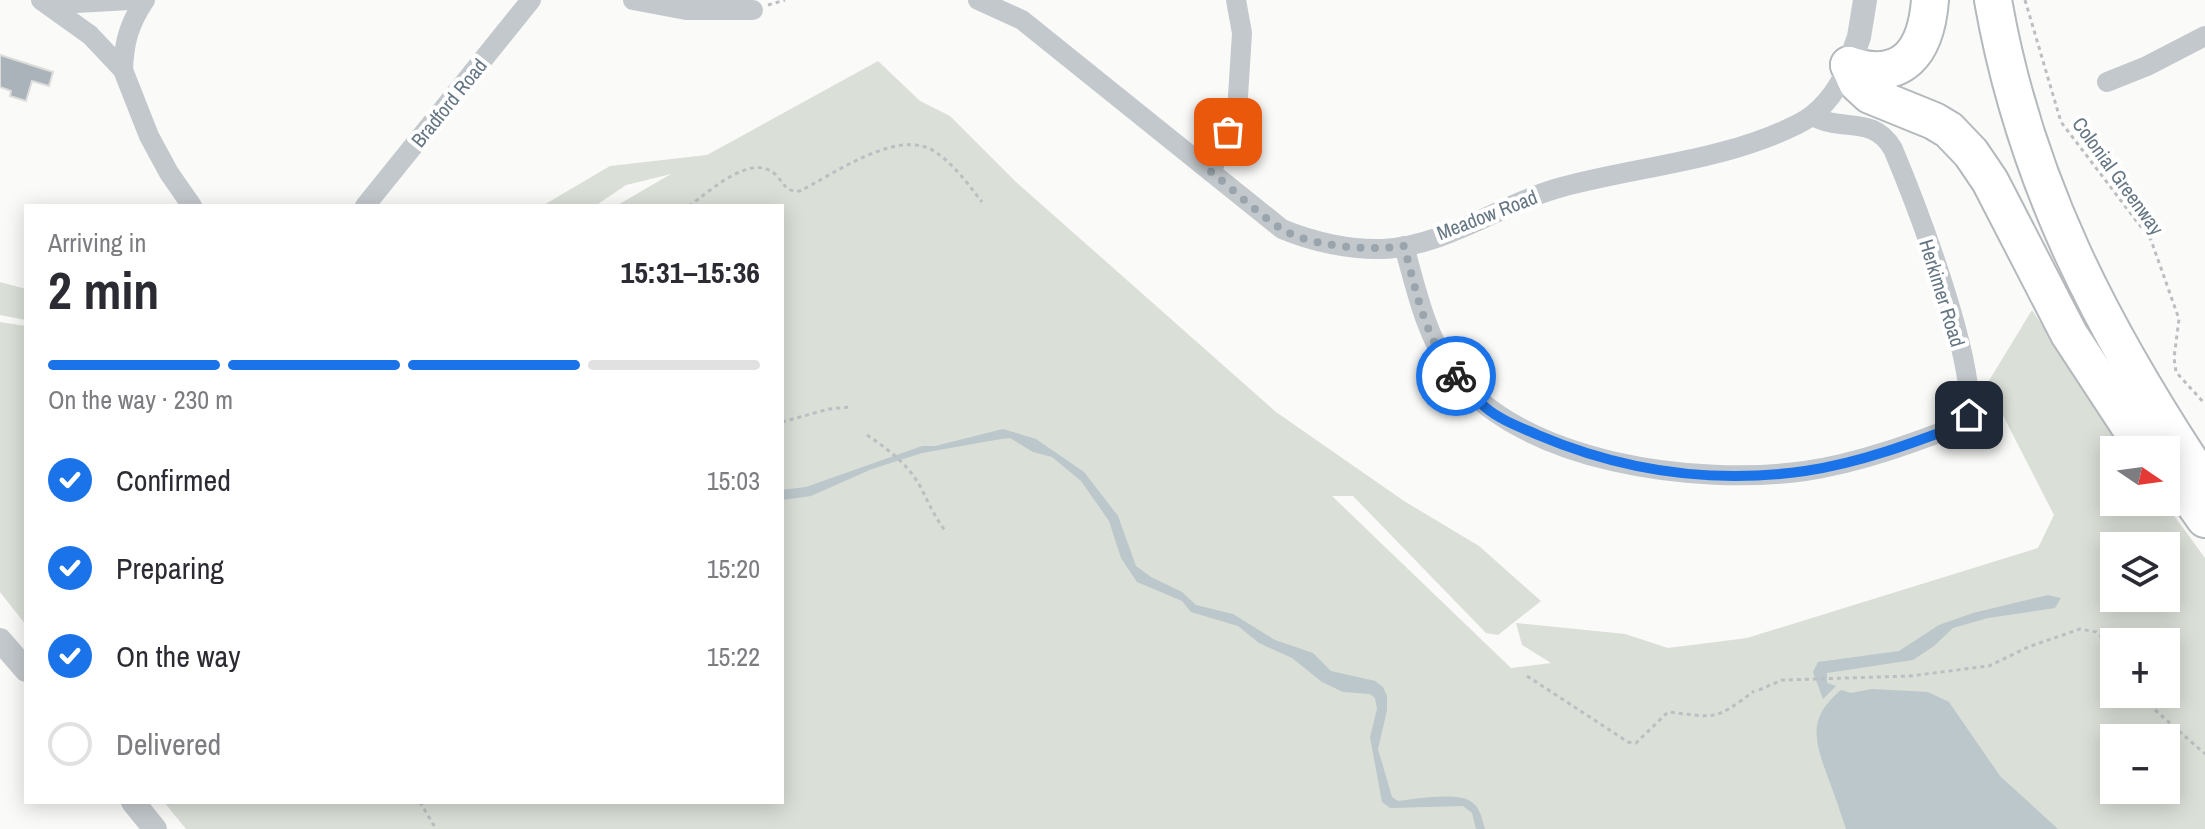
<!DOCTYPE html>
<html lang="en">
<head>
<meta charset="utf-8">
<style>
  :root { --surface:#fff; --page:#f2f2f3; --text:#2b2b33; --muted:#7c7c81; --line:#e1e1e2; --accent:#1a73e8 }
  body { margin:0; font-family:"Archivo Narrow",sans-serif; background:var(--page); color:var(--text); height:100vh; display:flex; flex-direction:column; font-size:30px; white-space:nowrap }
  * { box-sizing:border-box; margin:0 }
  p { font-size:26px; color:var(--muted) }
  .icon { flex:none; width:44px; height:44px; fill:none; stroke:currentColor; stroke-width:2; stroke-linecap:round; stroke-linejoin:round }
  .map { position:relative; flex:1; overflow:hidden }
  .details { position:absolute; left:24px; top:204px; width:760px; height:600px; display:flex; flex-direction:column; background:var(--surface); border-radius:0px; box-shadow:0 4px 20px #0003 }
  .details>* { flex:none }
  .needle { width:52px; rotate:103deg }
  .buttons { position:absolute; left:2100px; top:436px; display:grid; gap:16px }
  .buttons a { display:grid; place-items:center; width:80px; height:80px; border-radius:0px; background:var(--surface); box-shadow:0 4px 20px #0003; font-size:40px }
  .pin { position:absolute; display:grid; place-items:center; width:68px; height:68px; color:#fff; margin:-34px; border-radius:16px; box-shadow:0 4px 12px #0006 }
  .courier { position:absolute; display:grid; place-items:center; width:80px; height:80px; margin:-40px; border:6px solid #1a73e8; border-radius:50%; background:#fff; color:#222; box-shadow:0 2px 10px #0007 }
  .headline em { font-style:normal; font-weight:800 }
  .headline div { display:flex; flex-direction:column-reverse }
  .headline { display:flex; align-items:center; justify-content:space-between; height:136px; padding:0 24px }
  h1 { font-size:52px; font-weight:800; line-height:60px }
  .bar { display:grid; grid-template-columns:repeat(4,1fr); gap:12px 8px; align-content:center; height:96px; padding:0 24px }
  .bar i { height:10px; border-radius:6px; background:var(--line) }
  .bar .current { background:var(--accent) }
  .bar p { grid-column:span 4 }
  ol { padding:0 24px; list-style:none }
  li { display:flex; align-items:center; gap:24px; height:88px }
  li p { margin-inline-start:auto }
  li .icon { padding:8px; border-radius:50%; background:var(--accent); color:#fff; stroke-width:4 }
  li:last-child { color:var(--muted) }
  li i { width:44px; height:44px; border:4px solid var(--line); border-radius:50% }
  .map>svg:first-child { display:block }
  .green { fill:#dadfd7; fill-rule:evenodd }
  .water { fill:#bbc7cb }
  .building { fill:#aab3b9; stroke:#dcdcda; stroke-width:2 }
  .lines { fill:none; stroke-linecap:round; stroke-linejoin:round }
  .motorway-casing { stroke:#b4b9bd; stroke-width:40 }
  .path { stroke:#bbbfc2; stroke-width:3; stroke-dasharray:4 4; stroke-linecap:butt }
  .minor { stroke:#c3c8cc; stroke-width:20 }
  .tertiary { stroke:#c3c8cc; stroke-width:24 }
  .motorway { stroke:#fff; stroke-width:36 }
  .done { stroke:#99a4ac; stroke-width:8; stroke-dasharray:0 14.4 }
  .route { stroke:#1a73e8; stroke-width:10 }
  .labels { text-anchor:middle; stroke-width:8; stroke-linejoin:round; paint-order:stroke }
  .street-label { font-size:20px; fill:#657683; stroke:#fff }
</style>
</head>
<body>
<div class="map">
<svg width="2205" height="829" viewBox="0 0 2205 829">
  <rect width="100%" height="100%" fill="#fafaf8"/>
  <g class="green">
    <path d="M878 61 920 101 950 116 1015 181 1276 412 1404 501 1479 546 1541 601 1498 635 1486 633 1353 496H1332L1511 668 1551 663 1522 645 1516 623 1625 634 1668 648 1747 638 2038 548 2054 515 1987 384 2032 310 2126 450H2114V502H2164L2205 558V829H186L164 802H782V206H616L671 174 626 185 595 206H542L610 166 707 155ZM2114 546H2166V598H2114ZM2114 642H2166V694H2114ZM2114 738H2166V790H2114Z"/>
    <path d="M0 282 26 289V320L0 315Z"/>
    <path d="M0 322 26 326V625L0 592Z"/>
  </g>
  <g class="water">
    <path d="M1003 429 1036 439 1084 472 1118 516 1136 566 1151 577 1182 592 1196 605 1233 614 1275 640 1313 653 1331 671 1375 681 1383 687 1387 696V710L1378 749 1392 797 1398 801C1415 799 1455 792 1470 801 1480 806 1482 819 1485 829H1476L1472 813 1463 806 1390 808 1382 802 1370 737 1377 709 1375 698 1370 694 1343 692 1322 682 1292 658 1259 643 1238 626 1191 612 1182 601 1137 582 1121 558 1109 521 1081 481 1052 457 1033 452 1010 438 1001 439 922 453 872 469 811 496 782 500V490L806 487 922 446H935Z"/>
    <path d="M2048 595 2061 598 2055 608 1988 618 1953 628 1934 646 1913 660 1827 673V683L1836 686 1823 699 1813 672 1818 662 1899 651 1939 625 1973 613Z"/>
    <path d="M1872 689 1928 692 1949 702 2000 776 2058 829H1846C1840 811 1834 793 1827 775 1814 738 1808 718 1841 690L1851 693Z"/>
  </g>
  <path class="building" d="M0 55 53 72 49 86 32 81 26 101 10 96 11 91 0 87Z"/>
  <g class="lines">
    <g class="motorway-casing">
      <g id="motorway">
        <path d="M1993 0C2025 183 2103 331 2205 484"/>
        <path d="M1849 65 1857 83 1870 95 1934 121 1949 130 1971 153 1990 181 2069 334 2145 450"/>
        <path d="M1849 65C1903 83 1926 52 1930 0"/>
        <path d="M2169 468 2205 519"/>
      </g>
    </g>
    <g class="path">
      <path d="M2025 0 2061 122 2151 240 2179 319 2174 358 2176 372 2205 404"/>
      <path d="M768 5 785 0"/>
      <path d="M689 206C709 192 752 151 776 175 785 184 785 192 800 191 834 174 897 128 934 151 954 164 968 184 982 202"/>
      <path d="M782 422 829 409 850 407"/>
      <path d="M867 435C888 449 909 465 921 488 929 504 935 517 946 532"/>
      <path d="M1527 676 1628 742 1636 743 1668 712C1717 717 1713 722 1754 691"/>
      <path d="M1759 690 1782 680 1910 676 1989 666 2028 647 2080 629 2096 632 2104 639 2114 665"/>
      <path d="M2137 694 2205 754"/>
      <path d="M420 802 436 829"/>
    </g>
    <g class="minor">
      <path d="M41 0 90 35 123 70 149 136 169 173 192 206"/>
      <path d="M51 0 76 3 130 0"/>
      <path d="M633 0 686 10H753"/>
      <path d="M978 0 1022 20 1282 229C1313 242 1350 250 1383 249 1447 246 1502 203 1562 187 1640 166 1724 161 1798 124 1821 113 1838 89 1849 65"/>
      <path d="M123 70C124 42 129 24 145 0"/>
      <path d="M2107 82 2147 66 2205 36"/>
      <path d="M1211 172 1237 112 1242 33 1236 0"/>
      <path d="M365 206 531 0"/>
      <path d="M1404 246C1416 288 1425 333 1451 370 1519 464 1698 486 1805 471 1860 463 1916 442 1968 422 1980 369 1916 204 1893 149 1872 114 1843 133 1813 116"/>
    </g>
    <g class="tertiary">
      <path d="M1849 65 1859 37 1865 0"/>
      <path d="M0 640 26 670"/>
      <path d="M133 802 155 829"/>
    </g>
    <use href="#motorway" class="motorway"/>
  </g>
  <g class="lines">
    <path class="done" d="M1228 132 1211 172C1234 190 1256 212 1280 228 1309 247 1370 251 1404 246 1416 290 1425 340 1456 376"/>
    <path class="route" d="M1456 376C1466 386 1475 398 1485 407 1500 420 1520 427 1538 435 1623 471 1714 484 1805 471 1860 463 1916 442 1968 422L1969 415"/>
  </g>
  <g class="labels">
    <g class="street-label">
      <text transform="translate(449 103) rotate(-51)" y="7">Bradford Road</text>
      <text transform="translate(2118 176) rotate(54)" y="7">Colonial Greenway</text>
      <text transform="translate(1487 215) rotate(-21)" y="7">Meadow Road</text>
      <text transform="translate(1942 293) rotate(73)" y="7">Herkimer Road</text>
    </g>
  </g>
</svg>
<div class="buttons">
<a><svg class="needle" viewBox="-14 -14 28 28"><path d="M0-13l5 13h-10z" fill="#e53935"/><path d="M0 13l5-13h-10z" fill="#7c7c81"/></svg></a>
<a><svg class="icon" aria-label="layers" viewBox="0 0 24 24"><path d="M12 4l9 5-9 5-9-5zM3 14l9 5 9-5"/></svg></a>
<a>+</a>
<a>−</a>
</div>
<div class="pin" style="left:1228px;top:132px;background:#ea580c"><svg class="icon" aria-label="bag" viewBox="0 0 24 24"><path d="M5 8h14l-1 12H6zM9 8a3 3 0 0 1 6 0"/></svg></div>
<div class="pin" style="left:1969px;top:415px;background:#1f2937"><svg class="icon" aria-label="home" viewBox="0 0 24 24"><path d="M3 11l9-7 9 7M6 9v11h12V9"/></svg></div>
<div class="courier" style="left:1456px;top:376px"><svg class="icon" aria-label="bike" viewBox="0 0 24 24"><circle cx="6" cy="16" r="4"/><circle cx="18" cy="16" r="4"/><path d="M6 16l4-8h5l3 8M10 8l3 8H6M13 5h3"/></svg></div>
<section class="details">
<div class="headline"><div><h1>2 min</h1><p>Arriving in</p></div><em>15:31–15:36</em></div>
<div class="bar"><i class="current"></i><i class="current"></i><i class="current"></i><i></i><p>On the way · 230 m</p></div>
<ol>
<li><svg class="icon" aria-label="check" viewBox="0 0 24 24"><path d="M5 12l5 5 9-10"/></svg>Confirmed<p>15:03</p></li>
<li><svg class="icon" aria-label="check" viewBox="0 0 24 24"><path d="M5 12l5 5 9-10"/></svg>Preparing<p>15:20</p></li>
<li><svg class="icon" aria-label="check" viewBox="0 0 24 24"><path d="M5 12l5 5 9-10"/></svg>On the way<p>15:22</p></li>
<li><i></i>Delivered</li>
</ol>
</section>
</div>
</body>
</html>
